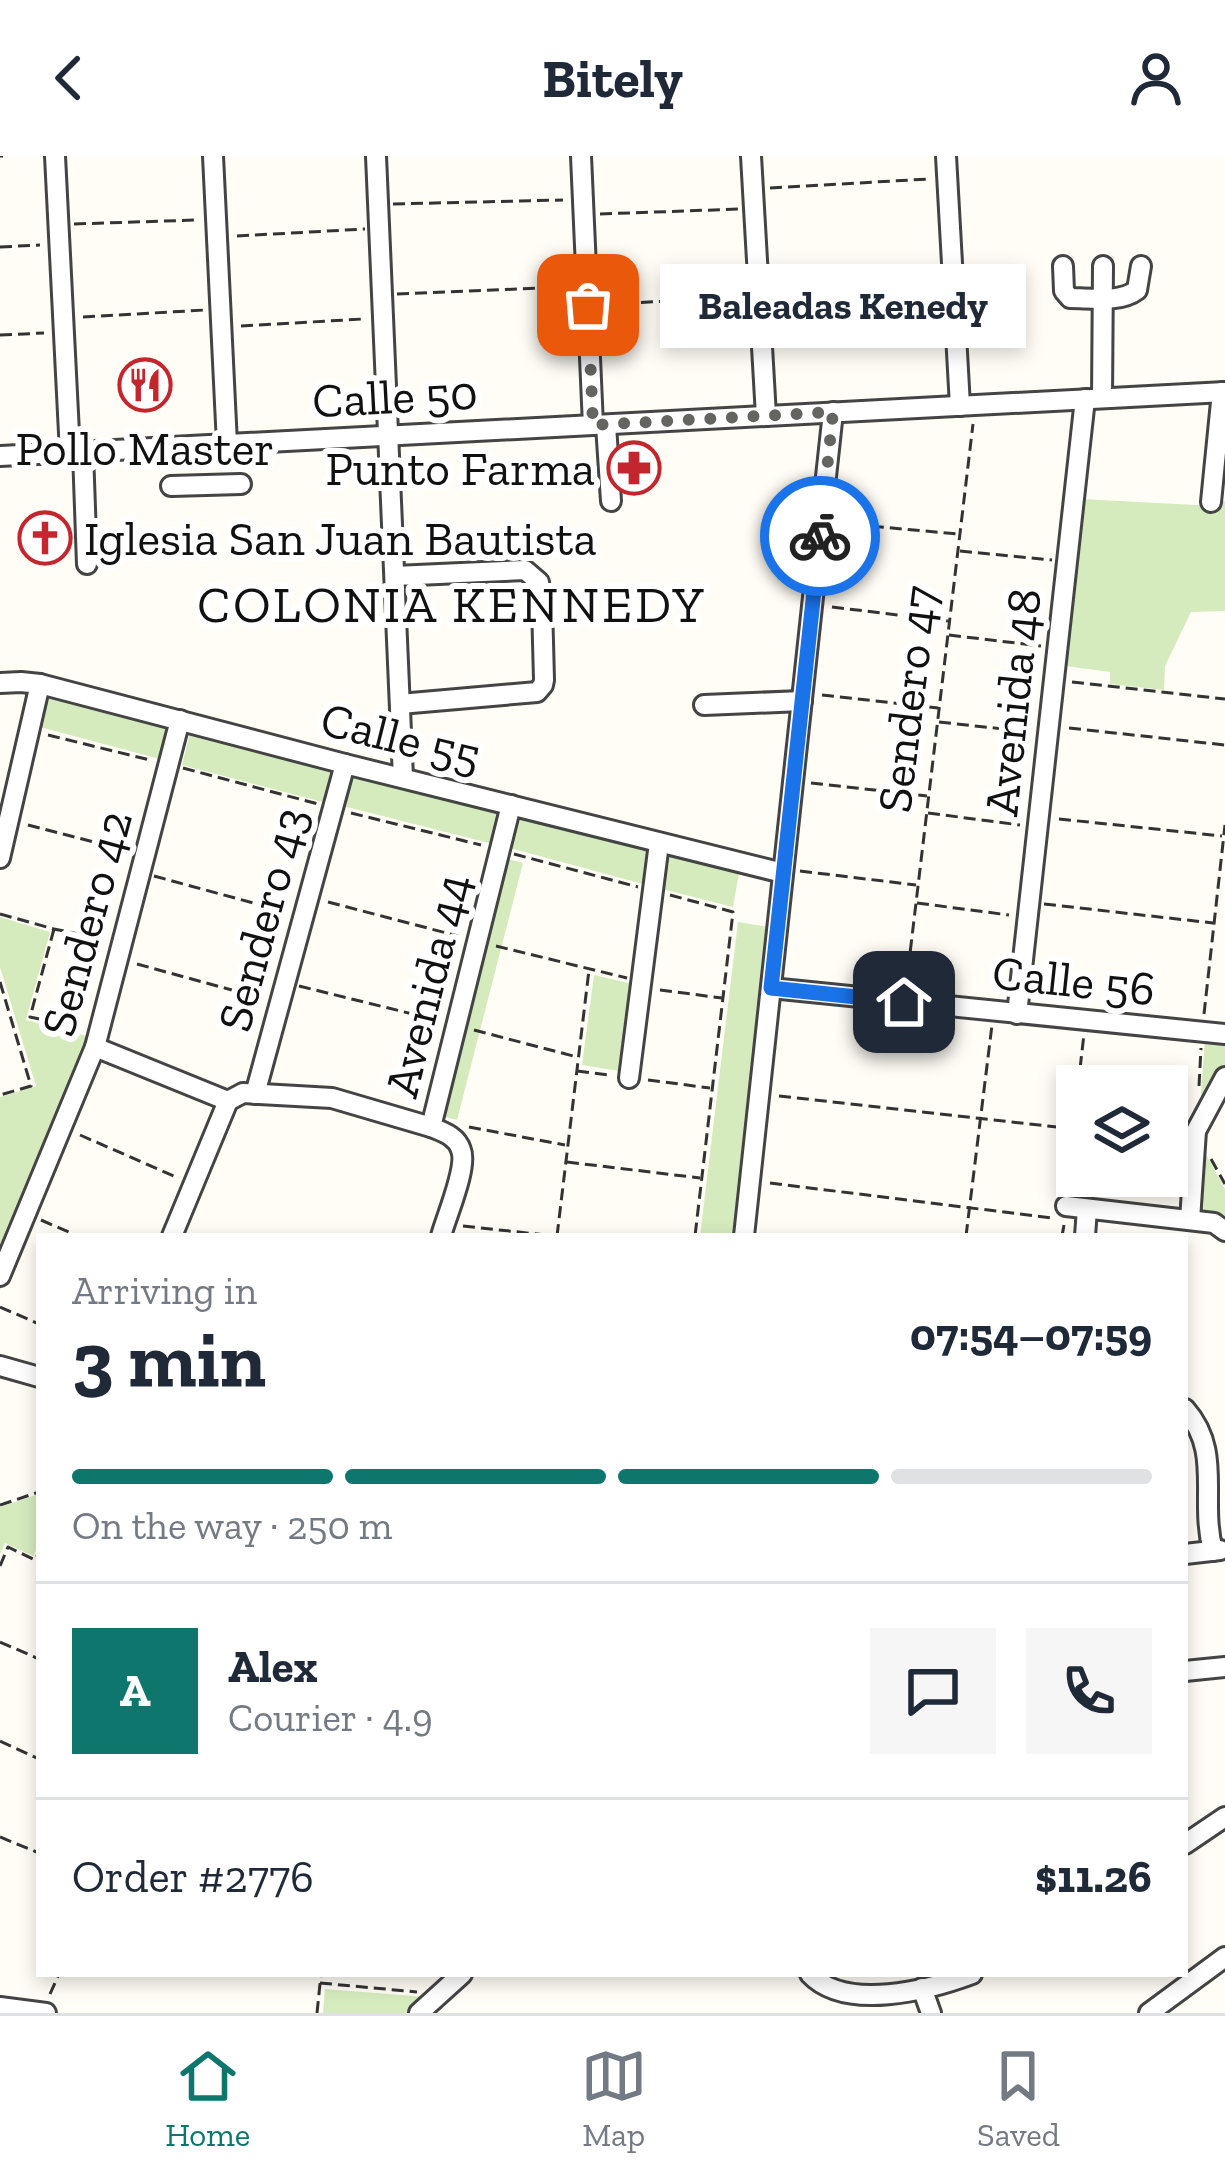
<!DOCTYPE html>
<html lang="en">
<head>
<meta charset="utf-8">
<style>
  :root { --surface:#fff; --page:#f6f6f7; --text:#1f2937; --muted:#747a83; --line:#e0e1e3; --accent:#0f766e }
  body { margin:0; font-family:"Zilla Slab",serif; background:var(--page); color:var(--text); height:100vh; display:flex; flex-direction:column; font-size:45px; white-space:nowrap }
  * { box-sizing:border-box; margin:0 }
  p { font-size:39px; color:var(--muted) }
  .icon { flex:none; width:66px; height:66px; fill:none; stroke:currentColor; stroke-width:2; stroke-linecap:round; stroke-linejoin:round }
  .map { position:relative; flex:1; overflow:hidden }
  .side { position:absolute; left:36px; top:1077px; width:1152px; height:744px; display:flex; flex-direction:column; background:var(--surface); border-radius:0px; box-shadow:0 6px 18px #0003 }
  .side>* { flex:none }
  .buttons { position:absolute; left:1056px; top:909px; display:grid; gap:24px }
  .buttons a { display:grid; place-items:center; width:132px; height:132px; border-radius:0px; background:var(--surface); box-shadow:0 6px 18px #0003; font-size:60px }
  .pin { position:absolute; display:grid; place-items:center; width:102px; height:102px; color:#fff; margin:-51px; border-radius:24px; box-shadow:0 6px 18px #0006 }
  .courier { position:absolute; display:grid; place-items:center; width:120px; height:120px; margin:-60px; border:9px solid #1a73e8; border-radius:50%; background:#fff; color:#222; box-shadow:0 3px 15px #0007 }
  .bubble { position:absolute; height:84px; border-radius:0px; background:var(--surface); box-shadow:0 6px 18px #0003; font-size:39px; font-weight:700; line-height:84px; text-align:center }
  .summary em { font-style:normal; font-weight:700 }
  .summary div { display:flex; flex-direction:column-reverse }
  .summary { display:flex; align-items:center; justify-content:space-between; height:204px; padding:0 36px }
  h1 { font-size:78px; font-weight:700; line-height:90px }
  .bar { display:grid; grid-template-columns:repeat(4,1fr); gap:18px 12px; align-content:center; height:144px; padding:0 36px }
  .bar i { height:15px; border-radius:9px; background:var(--line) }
  .bar .active { background:var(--accent) }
  .bar p { grid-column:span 4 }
  .line { display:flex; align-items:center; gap:30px; padding:0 36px; border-top:3px solid var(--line) }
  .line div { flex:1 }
  .round { display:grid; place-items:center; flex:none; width:126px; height:126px; border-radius:0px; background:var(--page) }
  header { display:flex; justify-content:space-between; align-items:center; height:156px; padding:0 36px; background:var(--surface); font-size:54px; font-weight:700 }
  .tab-bar { display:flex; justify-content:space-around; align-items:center; height:168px; border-top:3px solid var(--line); background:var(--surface); font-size:33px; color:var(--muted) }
  .tab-bar a { display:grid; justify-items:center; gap:6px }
  .tab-bar .active { color:var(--accent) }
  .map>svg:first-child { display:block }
  .green { fill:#d5ebbd }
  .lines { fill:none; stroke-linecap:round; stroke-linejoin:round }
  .minor-casing { stroke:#444; stroke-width:24 }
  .path { stroke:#333; stroke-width:3; stroke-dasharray:12 6; stroke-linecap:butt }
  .minor { stroke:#fff; stroke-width:18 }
  .done { stroke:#646461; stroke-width:12; stroke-dasharray:0 21.6 }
  .route { stroke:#1a73e8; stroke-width:15 }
  .labels { text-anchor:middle; stroke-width:12; stroke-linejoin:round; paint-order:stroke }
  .street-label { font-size:48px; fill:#111; stroke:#fff }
  .poi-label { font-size:48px; fill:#111; stroke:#fff }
  .neighbourhood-label { font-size:51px; letter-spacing:3px; fill:#111; stroke:#fff }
</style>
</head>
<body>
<header><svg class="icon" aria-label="back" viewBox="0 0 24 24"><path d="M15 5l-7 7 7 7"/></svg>Bitely<svg class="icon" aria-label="person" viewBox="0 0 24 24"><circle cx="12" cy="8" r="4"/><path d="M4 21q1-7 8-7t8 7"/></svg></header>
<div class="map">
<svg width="1225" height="1857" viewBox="0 0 1225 1857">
  <rect width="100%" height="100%" fill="#fffdf5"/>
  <g class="green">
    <path d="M1081 343 1215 350 1217 344 1225 345V455L1191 456 1165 510 1164 534 1110 528V516L1066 510Z"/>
    <path d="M46 534 181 570 171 606 36 570Z"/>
    <path d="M191 573 339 614 330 648 182 609Z"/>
    <path d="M348 615 500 652 493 688 339 649Z"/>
    <path d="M514 655 654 689 650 730 506 691Z"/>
    <path d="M663 692 740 711 733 751 658 732Z"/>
    <path d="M504 702 523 707 457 964 438 959Z"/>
    <path d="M0 761 50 776 26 864 102 884 0 1134V941L36 930 0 811Z"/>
    <path d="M738 766 768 771 734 1080H700Z"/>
    <path d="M594 819 637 829 626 916 582 909Z"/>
    <path d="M1205 882 1225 884V916L1199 966Z"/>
    <path d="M1197 982 1225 1033V1071L1194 1060Z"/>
    <path d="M39 1338V1388L33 1400 5 1387 0 1398V1351Z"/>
    <path d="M325 1833 427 1841 406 1857H323Z"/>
  </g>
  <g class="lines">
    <g class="minor-casing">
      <g id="minor">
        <path d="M55 0 70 297"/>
        <path d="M213 0 227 288"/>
        <path d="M376 0 403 622"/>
        <path d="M581 0 593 269"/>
        <path d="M751 0 766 260"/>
        <path d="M946 0 960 250"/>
        <path d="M1063 110 1064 135 1070 142C1091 142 1120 147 1137 134L1141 110"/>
        <path d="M1102 242 1103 110"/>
        <path d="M606 269 611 345"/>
        <path d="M83 296 87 408"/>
        <path d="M0 300 1225 236"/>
        <path d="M171 330 241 328"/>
        <path d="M1211 346 1222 236"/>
        <path d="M395 420 525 414 539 426 542 448 544 524 543 529 537 536 400 548"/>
        <path d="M0 527 21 526 40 528 345 608 783 717"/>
        <path d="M704 549 802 545"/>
        <path d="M0 702 40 528"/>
        <path d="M771 832 1225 878"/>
        <path d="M1017 858 1085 243"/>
        <path d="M95 891 228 945"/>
        <path d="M629 922 659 687"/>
        <path d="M255 938 345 608"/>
        <path d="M1066 1050 1214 1067 1225 1075"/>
        <path d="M1190 1064 1196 975 1225 921"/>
        <path d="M172 1080 228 945 243 937 332 942 431 971"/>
        <path d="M441 1080C446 1061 468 1011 461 994 457 980 443 976 431 971L511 649"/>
        <path d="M744 1080 833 256"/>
        <path d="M1085 1080 1087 1053"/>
        <path d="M0 1120 95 891 180 564"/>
        <path d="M0 1210 39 1221"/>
        <path d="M1185 1253C1223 1296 1199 1342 1213 1395"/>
        <path d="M1185 1398 1220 1394"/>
        <path d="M1185 1515 1225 1511"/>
        <path d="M1185 1688 1225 1661"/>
        <path d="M810 1818C846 1856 929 1834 972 1818"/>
        <path d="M922 1832 931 1857"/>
        <path d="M0 1851 46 1857"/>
        <path d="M419 1857 462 1818"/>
        <path d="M1149 1857 1225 1801"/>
      </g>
    </g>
    <g class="path">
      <path d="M0 0H3"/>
      <path d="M770 32 928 23"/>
      <path d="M393 48 563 44"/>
      <path d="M600 58 740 53"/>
      <path d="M74 68 196 64"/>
      <path d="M237 80 365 73"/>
      <path d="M0 91 40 89"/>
      <path d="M775 122 933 111"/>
      <path d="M397 138 567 131"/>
      <path d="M605 148 739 142"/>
      <path d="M83 161 205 154"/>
      <path d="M241 170 363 163"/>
      <path d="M0 179 44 177"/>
      <path d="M836 367 958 378"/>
      <path d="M960 395 1052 404"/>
      <path d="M832 451 948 465"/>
      <path d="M949 479 1041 490"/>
      <path d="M1072 526 1225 543"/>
      <path d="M822 539 938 552"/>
      <path d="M939 566 1031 576"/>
      <path d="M1069 572 1225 589"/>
      <path d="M48 579 150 604"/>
      <path d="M183 612 318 648"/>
      <path d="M811 627 927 640"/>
      <path d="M351 657 481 689"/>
      <path d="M928 657 1020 669"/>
      <path d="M1059 663 1222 680"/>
      <path d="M28 669 129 695"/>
      <path d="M514 698 638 731"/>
      <path d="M800 715 916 729"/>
      <path d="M154 720 290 757"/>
      <path d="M670 739 733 756 695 1080"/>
      <path d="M328 746 458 780"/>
      <path d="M917 747 1009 759"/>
      <path d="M1044 748 1213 767"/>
      <path d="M0 758 54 773 103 783"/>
      <path d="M54 773 30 861 80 872"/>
      <path d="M496 790 627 822"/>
      <path d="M137 808 261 842"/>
      <path d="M0 826 31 930 0 939"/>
      <path d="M299 830 441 865"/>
      <path d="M906 831 973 268"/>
      <path d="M660 834 722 842"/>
      <path d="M1204 858 1225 669"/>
      <path d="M474 874 577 901"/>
      <path d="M577 915 609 919"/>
      <path d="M648 924 710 932"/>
      <path d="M1078 930 1084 878"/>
      <path d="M1199 930 1201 892"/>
      <path d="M779 940 1074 973"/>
      <path d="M469 971 565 989"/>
      <path d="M80 979 176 1021"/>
      <path d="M1211 1003 1225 1028"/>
      <path d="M567 1006 700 1022"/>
      <path d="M770 1027 1052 1062"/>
      <path d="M1067 1035 1077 942"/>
      <path d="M41 1064 78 1080"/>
      <path d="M463 1070 555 1080"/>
      <path d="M557 1080 589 814"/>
      <path d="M966 1080 992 869"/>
      <path d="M1062 1080 1064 1069"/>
      <path d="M0 1151 39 1168"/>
      <path d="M0 1349 39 1336"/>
      <path d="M0 1410 8 1391 35 1404 39 1396"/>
      <path d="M0 1486 39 1503"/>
      <path d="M0 1585 39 1603"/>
      <path d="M0 1681 39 1697"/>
      <path d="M320 1827 417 1836"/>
      <path d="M50 1838 59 1818"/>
      <path d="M317 1857 321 1818"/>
    </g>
    <use href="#minor" class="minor"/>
  </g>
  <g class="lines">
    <path class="done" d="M588 149 593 269 833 256 820 380"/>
    <path class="route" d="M820 380 771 832 904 846"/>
  </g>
  <defs>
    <g id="restaurant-ring" transform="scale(2.7)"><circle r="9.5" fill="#fff" stroke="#c4262e" stroke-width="1.5"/><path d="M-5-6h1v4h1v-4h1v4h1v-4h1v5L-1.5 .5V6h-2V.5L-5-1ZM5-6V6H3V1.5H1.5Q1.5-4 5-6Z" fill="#c4262e"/></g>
    <g id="pharmacy-ring" transform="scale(2.7)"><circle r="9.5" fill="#fff" stroke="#c4262e" stroke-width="1.5"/><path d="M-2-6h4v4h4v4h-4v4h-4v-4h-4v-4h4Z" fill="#c4262e"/></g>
    <g id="church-ring" transform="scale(2.7)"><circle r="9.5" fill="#fff" stroke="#c4262e" stroke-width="1.5"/><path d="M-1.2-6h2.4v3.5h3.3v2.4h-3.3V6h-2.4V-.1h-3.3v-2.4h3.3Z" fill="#c4262e"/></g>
  </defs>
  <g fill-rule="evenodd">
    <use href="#restaurant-ring" x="145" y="229"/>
    <use href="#pharmacy-ring" x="634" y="312"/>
    <use href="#church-ring" x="45" y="382"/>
  </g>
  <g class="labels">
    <g class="street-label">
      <text transform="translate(395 240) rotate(-3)" y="17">Calle 50</text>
      <text transform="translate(907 543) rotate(-83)" y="17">Sendero 47</text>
      <text transform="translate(1012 546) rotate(-84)" y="17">Avenida 48</text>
      <text transform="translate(401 581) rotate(14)" y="17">Calle 55</text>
      <text transform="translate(262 763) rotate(-75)" y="17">Sendero 43</text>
      <text transform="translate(86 767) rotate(-75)" y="17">Sendero 42</text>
      <text transform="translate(1074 824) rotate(6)" y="17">Calle 56</text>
      <text transform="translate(427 829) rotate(-76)" y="17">Avenida 44</text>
    </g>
    <g class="poi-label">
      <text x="145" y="309">Pollo Master</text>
      <text x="595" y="329" text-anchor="end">Punto Farma</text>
      <text x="84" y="399" text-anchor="start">Iglesia San Juan Bautista</text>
    </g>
    <g class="neighbourhood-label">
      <text x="452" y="466">COLONIA KENNEDY</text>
    </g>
  </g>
</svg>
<div class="buttons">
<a><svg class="icon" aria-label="layers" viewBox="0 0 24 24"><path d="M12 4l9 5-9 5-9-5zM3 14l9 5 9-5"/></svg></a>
</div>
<div class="pin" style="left:588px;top:149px;background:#ea580c"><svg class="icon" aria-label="bag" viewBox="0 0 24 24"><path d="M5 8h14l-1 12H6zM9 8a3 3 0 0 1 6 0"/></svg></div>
<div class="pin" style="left:904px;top:846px;background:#1f2937"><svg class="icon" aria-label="home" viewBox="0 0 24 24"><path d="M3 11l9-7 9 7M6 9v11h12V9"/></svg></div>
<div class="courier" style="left:820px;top:380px"><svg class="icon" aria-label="bike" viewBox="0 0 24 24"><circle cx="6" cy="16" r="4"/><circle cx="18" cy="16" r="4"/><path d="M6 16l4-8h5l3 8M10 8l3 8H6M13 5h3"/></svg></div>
<div class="bubble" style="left:660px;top:108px;width:366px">Baleadas Kenedy</div>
<section class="side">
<div class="summary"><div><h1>3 min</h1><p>Arriving in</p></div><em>07:54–07:59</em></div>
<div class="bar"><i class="active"></i><i class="active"></i><i class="active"></i><i></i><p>On the way · 250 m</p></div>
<div class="line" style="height:216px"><b class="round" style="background:var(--accent);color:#fff">A</b><div><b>Alex</b><p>Courier · 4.9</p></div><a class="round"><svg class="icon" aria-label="chat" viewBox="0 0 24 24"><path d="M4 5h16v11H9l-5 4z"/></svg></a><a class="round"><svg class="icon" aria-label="phone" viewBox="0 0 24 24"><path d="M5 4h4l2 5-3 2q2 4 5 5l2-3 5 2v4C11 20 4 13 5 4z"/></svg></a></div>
<div class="line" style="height:156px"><div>Order #2776</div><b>$11.26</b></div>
</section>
</div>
<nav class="tab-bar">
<a class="active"><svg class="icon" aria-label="home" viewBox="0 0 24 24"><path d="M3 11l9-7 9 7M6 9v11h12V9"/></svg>Home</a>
<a><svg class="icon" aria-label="map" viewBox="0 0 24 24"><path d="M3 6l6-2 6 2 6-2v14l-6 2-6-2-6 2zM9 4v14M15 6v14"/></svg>Map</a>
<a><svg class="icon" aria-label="saved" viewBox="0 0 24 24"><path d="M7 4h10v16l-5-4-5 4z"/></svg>Saved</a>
</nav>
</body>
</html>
